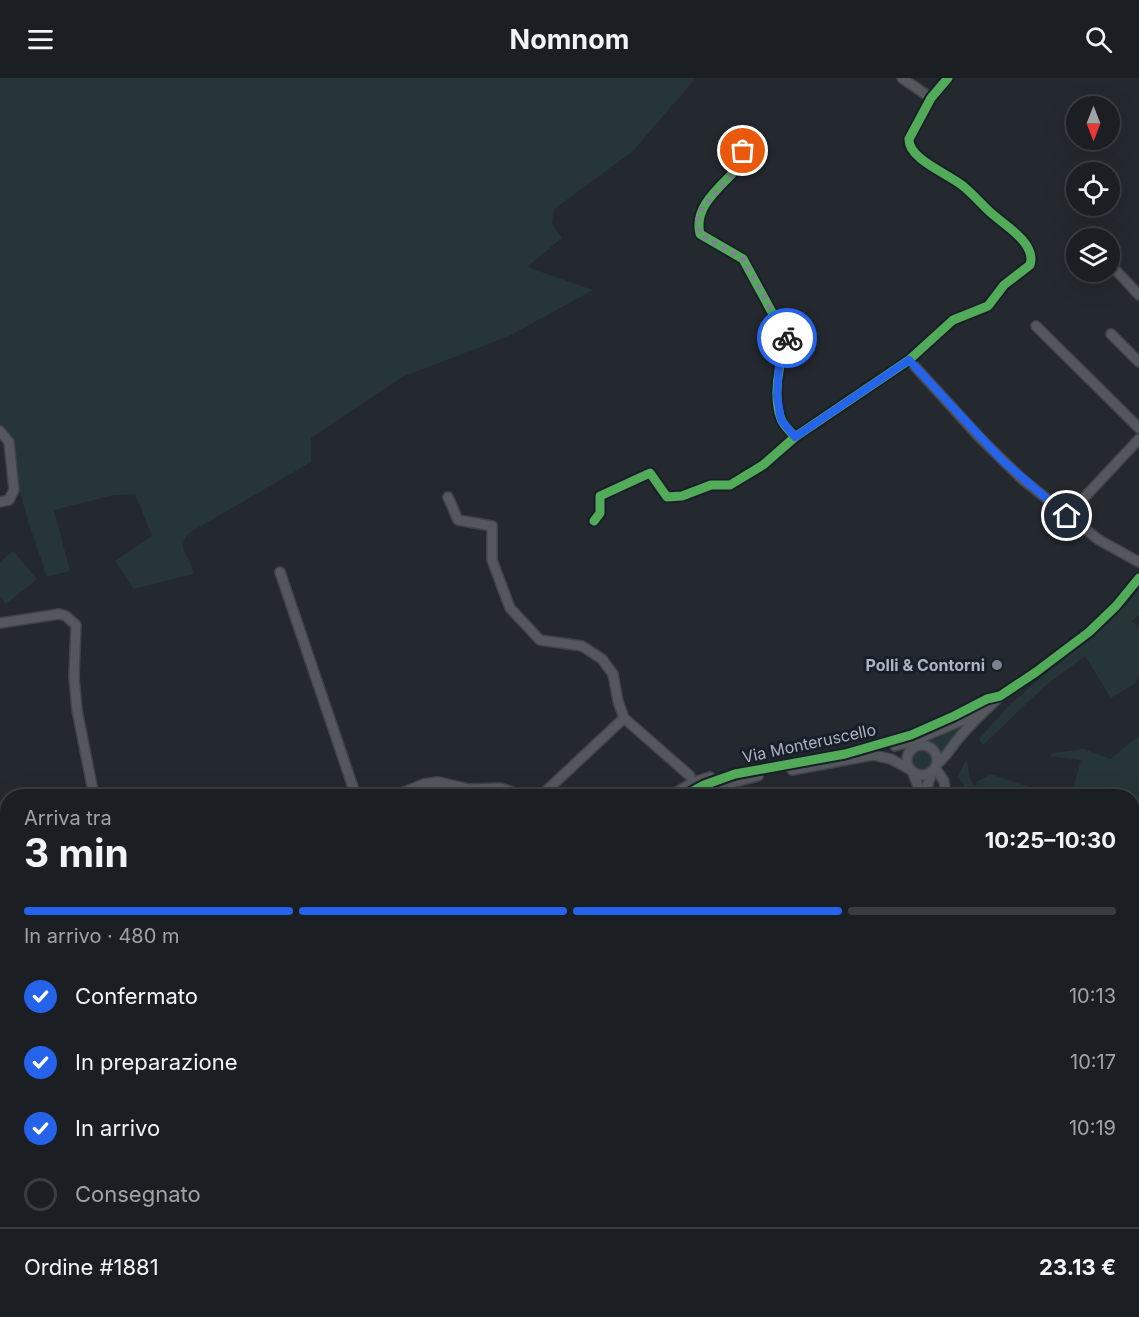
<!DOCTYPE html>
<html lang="it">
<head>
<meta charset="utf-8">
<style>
  :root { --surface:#1b1f23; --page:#24272b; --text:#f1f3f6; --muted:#a0a2a6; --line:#393d41; --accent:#2563eb }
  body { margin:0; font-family:Inter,sans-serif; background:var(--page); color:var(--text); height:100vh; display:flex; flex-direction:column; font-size:22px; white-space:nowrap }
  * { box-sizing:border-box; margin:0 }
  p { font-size:20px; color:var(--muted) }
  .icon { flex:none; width:33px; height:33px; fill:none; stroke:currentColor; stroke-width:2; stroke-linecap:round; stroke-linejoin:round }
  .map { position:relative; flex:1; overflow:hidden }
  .drawer { position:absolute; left:0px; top:711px; width:1140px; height:528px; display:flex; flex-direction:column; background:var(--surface); border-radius:24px 24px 0 0; box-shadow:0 6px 24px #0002,0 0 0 2px var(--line) }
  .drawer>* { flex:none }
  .needle { width:39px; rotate:180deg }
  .fabs { position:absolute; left:1066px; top:18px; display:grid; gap:12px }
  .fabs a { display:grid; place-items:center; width:54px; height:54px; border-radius:50%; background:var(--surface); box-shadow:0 6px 24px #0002,0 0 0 2px var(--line); font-size:30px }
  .pin { position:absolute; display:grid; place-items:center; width:51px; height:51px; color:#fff; margin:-26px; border:3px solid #fff; border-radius:50%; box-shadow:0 2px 6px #0007 }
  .courier { position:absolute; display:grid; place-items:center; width:60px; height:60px; margin:-30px; border:4px solid #2563eb; border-radius:50%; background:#fff; color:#222; box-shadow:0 2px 8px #0007 }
  .headline em { font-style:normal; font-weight:700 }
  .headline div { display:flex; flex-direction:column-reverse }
  .headline { display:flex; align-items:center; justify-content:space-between; height:102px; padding:0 24px }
  h1 { font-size:39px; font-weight:700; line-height:45px }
  .bar { display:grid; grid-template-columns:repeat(4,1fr); gap:9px 6px; align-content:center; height:72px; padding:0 24px }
  .bar i { height:8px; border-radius:4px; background:var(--line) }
  .bar .active { background:var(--accent) }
  .bar p { grid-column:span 4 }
  .line { display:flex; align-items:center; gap:15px; padding:0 24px; border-top:2px solid var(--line) }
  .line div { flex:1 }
  ol { padding:0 24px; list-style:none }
  li { display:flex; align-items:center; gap:18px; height:66px }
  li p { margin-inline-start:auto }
  li .icon { padding:6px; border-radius:50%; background:var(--accent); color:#fff; stroke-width:4 }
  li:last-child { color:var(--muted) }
  li i { width:33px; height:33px; border:3px solid var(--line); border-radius:50% }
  header { display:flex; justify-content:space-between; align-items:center; height:78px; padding:0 24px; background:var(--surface); font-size:27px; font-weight:700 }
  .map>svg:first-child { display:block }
  .green { fill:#263638 }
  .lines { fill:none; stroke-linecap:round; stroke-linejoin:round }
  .minor-casing { stroke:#404348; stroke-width:12 }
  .highway-casing { stroke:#41444b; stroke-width:16 }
  .minor { stroke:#54575d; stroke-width:9 }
  .highway { stroke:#585b5e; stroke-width:14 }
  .cycleway-casing { stroke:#191f29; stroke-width:13 }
  .cycleway { stroke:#51ab58; stroke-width:9 }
  .done { stroke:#7d838e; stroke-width:6; stroke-dasharray:0 10.8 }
  .route { stroke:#2563eb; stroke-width:8 }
  .poi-dot { fill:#7d838e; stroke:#191f29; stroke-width:2 }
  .labels { text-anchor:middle; stroke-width:6; stroke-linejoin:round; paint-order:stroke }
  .poi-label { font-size:16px; font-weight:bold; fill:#adb4c1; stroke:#191f29; text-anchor:end }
  .street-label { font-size:16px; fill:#adb4c1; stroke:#191f29 }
</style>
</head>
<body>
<header><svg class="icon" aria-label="menu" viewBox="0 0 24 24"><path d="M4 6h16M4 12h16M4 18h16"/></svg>Nomnom<svg class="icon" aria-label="search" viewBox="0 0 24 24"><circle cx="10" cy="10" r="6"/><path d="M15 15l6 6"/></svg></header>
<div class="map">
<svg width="1139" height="1239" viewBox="0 0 1139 1239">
  <rect width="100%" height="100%" fill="#24292f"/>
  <g class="green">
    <path d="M0 0H696L632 74 554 131 552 146 562 160 527 189 593 212 509 258 402 299 311 360V384L189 455C174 472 193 480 193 496L134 511 115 483 152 458 135 416 114 417 54 432 70 493 47 499 28 443 18 406 13 359 6 352 0 350Z"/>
    <path d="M13 473 37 501 6 526 0 518V484Z"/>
    <path d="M1139 511V536L1132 543 1139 550V597L1136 605 1111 620 1085 578 1045 608 983 667 979 661 1010 626 1121 532Z"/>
    <path d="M970 641 941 674 934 667 924 662Z"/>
    <path d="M1139 658V815L1133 814 1132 718H1071L1081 682 1048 678 1053 675 1084 671 1110 681Z"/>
    <circle cx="922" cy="683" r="12"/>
    <path d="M967 680 969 698 974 707H977L976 704 991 696 1056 718H1023L1005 712 1002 718H971L958 698Z"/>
    <path d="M1132 836 1139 837V874L1133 895Z"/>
    <path d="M1139 950V1142L1133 1147 1132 972Z"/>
    <path d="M0 1043 8 1047V1232H57L53 1239H0Z"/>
    <path d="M626 1232H1049L1048 1239H626Z"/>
    <path d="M1069 1232H1107L1106 1239H1067Z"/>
  </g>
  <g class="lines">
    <g class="minor-casing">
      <g id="minor">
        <path d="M902 0 931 20"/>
        <path d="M1110 186 1139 217"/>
        <path d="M1036 248 1139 350"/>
        <path d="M1111 256 1139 284"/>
        <path d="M909 282 980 360 1022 401 1099 462 1139 484"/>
        <path d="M0 353 9 364 14 412 9 422 0 424"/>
        <path d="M795 359 909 282 953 242 988 228 1004 207 1030 187C1037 165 1004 147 990 134 981 126 973 116 963 108 949 96 908 81 909 61L931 20 948 0"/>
        <path d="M448 419 458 442 492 448V482L510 530 540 562 582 568 602 581 613 596 618 623 624 640 690 698"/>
        <path d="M1067 438 1139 361"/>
        <path d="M594 443 600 435V418L650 395 667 419 682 418 711 407H730L763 387 795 359C791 354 783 347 781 341 772 316 779 286 787 262L743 181 700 156C692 124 730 103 746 80L743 73 729 66"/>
        <path d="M280 494 356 718"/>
        <path d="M0 545 59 536 66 538 76 547 74 599 77 632 94 718"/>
        <circle cx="922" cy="682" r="15"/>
        <path d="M895 668 913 663 982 634"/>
        <path d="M937 686C947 678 951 669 959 660 971 645 986 632 1000 618"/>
        <path d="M935 690 944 703 946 718"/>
        <path d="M792 692 873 677 891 681 909 691"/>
        <path d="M913 695 922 718"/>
        <path d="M394 718 424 706 438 704 469 711 500 710 522 717 543 716 624 640"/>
        <path d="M670 718 694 704 710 699"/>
        <path d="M684 718 704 707 735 696 845 676 911 657 954 638 987 621 1000 618 1036 594 1089 554 1116 528 1139 500"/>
        <path d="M698 718 724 707 758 698"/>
        <path d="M924 718 932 694"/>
        <path d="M1132 819 1139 820"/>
        <path d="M1132 831 1139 832"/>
        <path d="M0 1040 8 1044"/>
        <path d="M1132 1155 1139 1149"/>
        <path d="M1132 1197H1139"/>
        <path d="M357 1232 361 1239"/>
        <path d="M481 1232 485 1239"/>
        <path d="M602 1232V1239"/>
        <path d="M614 1232V1239"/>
        <path d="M622 1232V1239"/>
        <path d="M1115 1234H1139"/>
        <path d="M369 1239 376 1232"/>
      </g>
    </g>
    <g class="highway-casing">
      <g id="highway">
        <path d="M1132 916 1139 895"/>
        <path d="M1132 949 1139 928"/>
        <path d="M1053 1239 1054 1232"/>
      </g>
    </g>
    <use href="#minor" class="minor"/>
    <use href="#highway" class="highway"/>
    <g class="cycleway-casing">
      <g id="cycleway">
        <path d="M795 359 909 282 953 242 988 228 1004 207 1030 187C1037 165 1004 147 990 134 981 126 973 116 963 108 949 96 908 81 909 61L931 20 948 0"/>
        <path d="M594 443 600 435V418L650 395 667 419 682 418 711 407H730L763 387 795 359C791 354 783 347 781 341 772 316 779 286 787 262L743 181 700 156C692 124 730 103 746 80L743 73 729 66"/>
        <path d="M684 718 704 707 735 696 845 676 911 657 954 638 987 621 1000 618 1036 594 1089 554 1116 528 1139 500"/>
      </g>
    </g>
    <use href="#cycleway" class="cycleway"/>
  </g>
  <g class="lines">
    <path class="done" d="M743 73 746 78 745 82 702 130 697 144 700 156 743 181 787 260"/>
    <path class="route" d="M787 260 779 286 777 318 781 342 795 359 909 282 1002 382 1067 438"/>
  </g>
  <circle class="poi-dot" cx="997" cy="587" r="6"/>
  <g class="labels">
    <g class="poi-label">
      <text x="985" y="593">Polli &amp; Contorni</text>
    </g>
    <g class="street-label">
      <text transform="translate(809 665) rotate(-12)" y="6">Via Monteruscello</text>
    </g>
  </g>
</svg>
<div class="fabs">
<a><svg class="needle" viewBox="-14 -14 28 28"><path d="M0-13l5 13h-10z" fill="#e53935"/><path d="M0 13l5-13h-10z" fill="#a0a2a6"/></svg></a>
<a><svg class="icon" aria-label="locate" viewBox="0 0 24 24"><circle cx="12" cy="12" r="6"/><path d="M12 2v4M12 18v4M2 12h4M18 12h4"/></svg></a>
<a><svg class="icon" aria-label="layers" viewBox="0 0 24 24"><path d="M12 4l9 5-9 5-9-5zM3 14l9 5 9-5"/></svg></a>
</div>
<div class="pin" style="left:743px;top:73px;background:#ea580c"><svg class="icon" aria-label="bag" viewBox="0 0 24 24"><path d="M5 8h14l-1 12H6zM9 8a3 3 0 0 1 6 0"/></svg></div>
<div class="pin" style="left:1067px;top:438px;background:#1f2937"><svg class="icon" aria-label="home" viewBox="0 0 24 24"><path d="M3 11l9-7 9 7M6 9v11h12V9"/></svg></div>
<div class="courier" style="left:787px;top:260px"><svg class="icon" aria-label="bike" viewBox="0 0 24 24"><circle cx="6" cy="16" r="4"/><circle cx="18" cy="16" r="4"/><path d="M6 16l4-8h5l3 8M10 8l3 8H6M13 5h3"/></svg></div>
<section class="drawer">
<div class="headline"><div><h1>3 min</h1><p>Arriva tra</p></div><em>10:25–10:30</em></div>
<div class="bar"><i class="active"></i><i class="active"></i><i class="active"></i><i></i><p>In arrivo · 480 m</p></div>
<ol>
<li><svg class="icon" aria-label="check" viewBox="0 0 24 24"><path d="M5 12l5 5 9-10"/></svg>Confermato<p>10:13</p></li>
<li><svg class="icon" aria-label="check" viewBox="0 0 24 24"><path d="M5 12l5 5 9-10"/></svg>In preparazione<p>10:17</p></li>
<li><svg class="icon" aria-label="check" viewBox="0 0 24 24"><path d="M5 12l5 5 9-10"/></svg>In arrivo<p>10:19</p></li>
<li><i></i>Consegnato</li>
</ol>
<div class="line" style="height:78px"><div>Ordine #1881</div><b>23.13 €</b></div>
</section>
</div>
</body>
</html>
